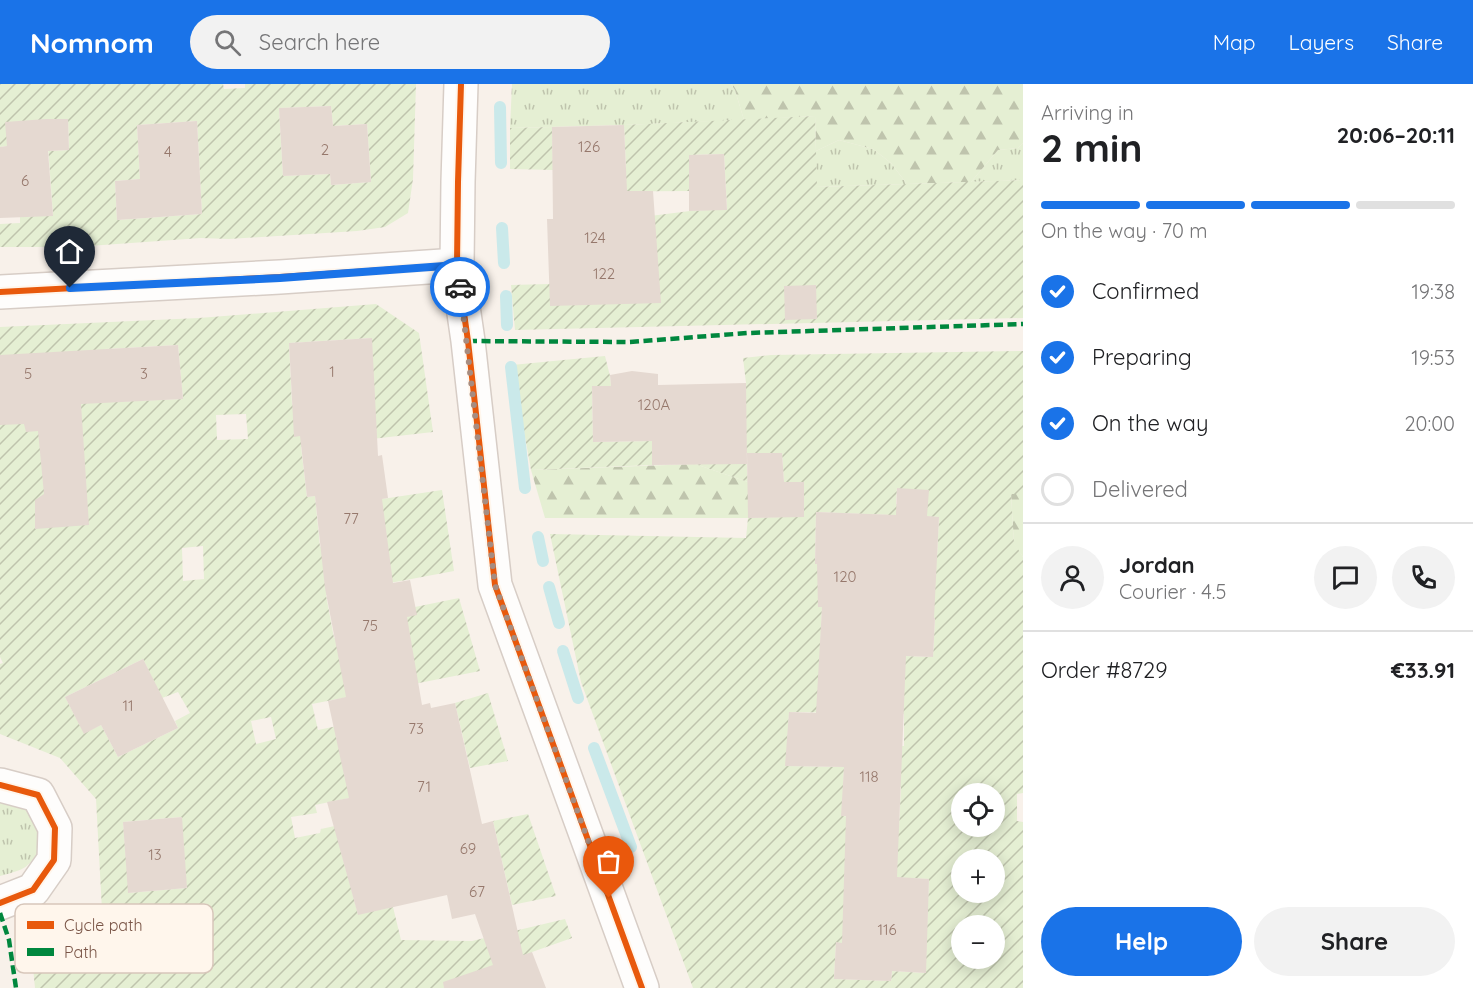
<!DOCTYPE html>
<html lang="en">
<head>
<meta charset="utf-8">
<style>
  :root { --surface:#fff; --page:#f2f2f2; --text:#202124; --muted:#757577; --line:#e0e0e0; --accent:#1a73e8 }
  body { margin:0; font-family:Quicksand,sans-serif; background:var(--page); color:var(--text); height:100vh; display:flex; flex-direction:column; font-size:22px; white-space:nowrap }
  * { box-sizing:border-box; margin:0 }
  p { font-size:20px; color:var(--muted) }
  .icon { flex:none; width:33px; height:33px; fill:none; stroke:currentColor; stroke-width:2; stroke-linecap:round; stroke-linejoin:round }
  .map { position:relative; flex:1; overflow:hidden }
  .sheet { display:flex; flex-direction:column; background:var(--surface); width:450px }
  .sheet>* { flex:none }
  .buttons { position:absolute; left:951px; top:699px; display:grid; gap:12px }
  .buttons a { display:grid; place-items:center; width:54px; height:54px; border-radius:50%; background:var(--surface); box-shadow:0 3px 15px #0003; font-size:30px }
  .pin { position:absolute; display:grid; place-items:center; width:51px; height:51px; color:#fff; margin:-62px -26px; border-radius:50% 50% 50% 0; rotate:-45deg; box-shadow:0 0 6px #0007 }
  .pin .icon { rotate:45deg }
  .courier { position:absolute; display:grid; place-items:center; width:60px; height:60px; margin:-30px; border:4px solid #1a73e8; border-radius:50%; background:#fff; color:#222; box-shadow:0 2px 8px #0007 }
  .overview em { font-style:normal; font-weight:700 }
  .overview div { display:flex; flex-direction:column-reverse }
  .overview { display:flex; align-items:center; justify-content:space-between; height:102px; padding:0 18px }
  h1 { font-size:39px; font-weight:700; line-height:45px }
  .bar { display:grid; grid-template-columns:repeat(4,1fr); gap:9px 6px; align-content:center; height:72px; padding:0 18px }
  .bar i { height:8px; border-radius:4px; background:var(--line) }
  .bar .selected { background:var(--accent) }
  .bar p { grid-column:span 4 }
  .line { display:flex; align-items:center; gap:15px; padding:0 18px; border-top:2px solid var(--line) }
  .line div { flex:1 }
  .round { display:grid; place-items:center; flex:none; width:63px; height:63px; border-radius:32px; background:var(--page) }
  ol { padding:0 18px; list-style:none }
  li { display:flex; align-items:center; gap:18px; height:66px }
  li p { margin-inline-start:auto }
  li .icon { padding:6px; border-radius:50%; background:var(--accent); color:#fff; stroke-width:4 }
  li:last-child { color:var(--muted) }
  li i { width:33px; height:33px; border:3px solid var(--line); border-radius:50% }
  .cta { display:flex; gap:12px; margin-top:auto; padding:12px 18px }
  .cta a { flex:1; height:69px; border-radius:36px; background:var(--accent); color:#fff; font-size:24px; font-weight:700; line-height:69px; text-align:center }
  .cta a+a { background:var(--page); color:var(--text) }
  header { display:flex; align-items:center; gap:36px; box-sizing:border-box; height:84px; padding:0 30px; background:var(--accent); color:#fff }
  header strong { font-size:28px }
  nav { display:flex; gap:33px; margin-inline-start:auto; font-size:21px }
  .search { width:420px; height:54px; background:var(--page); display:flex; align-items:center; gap:15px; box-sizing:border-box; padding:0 21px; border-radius:33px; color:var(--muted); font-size:22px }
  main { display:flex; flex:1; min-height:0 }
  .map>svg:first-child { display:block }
  .grass { fill:url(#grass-tufts) }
  .forest { fill:url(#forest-firs) }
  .garden { fill:url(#garden-furrows); fill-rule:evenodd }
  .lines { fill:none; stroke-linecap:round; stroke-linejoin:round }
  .stream { stroke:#cae9ea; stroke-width:12 }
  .building { fill:#e5d9d1 }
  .street-casing { stroke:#d7cdc6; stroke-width:36 }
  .street { stroke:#fefdfc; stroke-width:33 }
  .quiet { stroke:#00873e; stroke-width:4.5; stroke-dasharray:9 4.5; stroke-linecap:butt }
  .cycleway-casing { stroke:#fff6ec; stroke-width:10 }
  .cycleway { stroke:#e8590c; stroke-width:6 }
  .done { stroke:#a68c80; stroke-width:6; stroke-dasharray:0 10.8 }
  .route { stroke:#1a73e8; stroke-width:8 }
  .labels { text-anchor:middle; stroke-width:4.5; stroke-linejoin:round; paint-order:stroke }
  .number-label { font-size:15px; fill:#96786c }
  .key { fill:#fff6ec; stroke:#d7c6ba; stroke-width:1.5 }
  .key-label { font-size:16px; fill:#7a5547 }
</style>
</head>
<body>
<header>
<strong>Nomnom</strong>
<div class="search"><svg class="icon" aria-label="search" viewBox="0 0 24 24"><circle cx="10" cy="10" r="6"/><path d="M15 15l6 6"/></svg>Search here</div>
<nav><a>Map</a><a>Layers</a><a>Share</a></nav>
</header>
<main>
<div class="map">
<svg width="1023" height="904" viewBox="0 0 1023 904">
  <defs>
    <pattern id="grass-tufts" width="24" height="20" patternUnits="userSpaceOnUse" patternTransform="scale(1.5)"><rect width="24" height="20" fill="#e5efd3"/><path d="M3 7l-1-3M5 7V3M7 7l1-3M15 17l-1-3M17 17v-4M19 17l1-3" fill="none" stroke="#bfc4ad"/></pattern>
    <pattern id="forest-firs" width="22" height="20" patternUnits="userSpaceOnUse" patternTransform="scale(1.5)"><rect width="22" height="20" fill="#e5efd3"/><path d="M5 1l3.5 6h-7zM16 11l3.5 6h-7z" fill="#bfc4ad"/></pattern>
    <pattern id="garden-furrows" width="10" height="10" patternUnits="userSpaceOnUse" patternTransform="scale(1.5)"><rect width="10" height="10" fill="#e5efd3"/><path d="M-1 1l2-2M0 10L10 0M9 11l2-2" fill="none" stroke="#bfc4ad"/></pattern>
  </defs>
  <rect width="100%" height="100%" fill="#f8f1ea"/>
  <g class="grass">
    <path d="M512 0H731L735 6 744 36 624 41 510 44Z"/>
    <path d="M839 56 873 65 891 79 907 100 816 103V67Z"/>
    <path d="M1023 59V96L971 98 998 66 1018 64Z"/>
    <path d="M0 714 32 726 42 761C28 785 26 785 0 792Z"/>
  </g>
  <g class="forest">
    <path d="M731 0H1023V59L1018 64 998 66 971 98 907 100 891 79 873 65 839 56 816 67 815 32 744 36 735 6Z"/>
    <path d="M695 380 748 398V434H545L531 386Z"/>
    <path d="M1011 410H1023V473L1014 460Z"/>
  </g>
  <g class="garden">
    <path d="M0 0H223L224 5 245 4V0H416L413 95 408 129 385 143 357 147 229 155 201 154 75 163H0V140L20 139V133L53 131 46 35 7 62 0 63ZM331 22 333 42 367 40 371 98 331 101 330 90 283 92 279 24ZM68 35 69 66 50 67 48 36ZM197 37 202 130 117 136 115 97 140 95 137 41Z"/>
    <path d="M815 32 817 103 1023 96V234L515 246 511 201 549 200 642 133 690 127 727 125 724 70 689 71V107L554 108 553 86 510 85V44L552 43 553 86 626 84 624 41Z"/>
    <path d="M376 220 419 249 433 348 301 363 307 413 315 412 320 463 382 415 442 406 454 487 326 511 334 554 407 533 415 523 459 514 480 587 312 620 318 646 357 638 349 714 315 721 317 729 291 733 295 754 320 749 321 745 426 722 342 771 358 830 393 823 401 856 472 857 565 835 572 854 532 868 501 904H35L32 873 22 848 103 845 96 715 60 674 0 650V580L3 579 0 573V243L199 234ZM371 254 292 321 289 259ZM178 261 183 315 109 318 105 265ZM246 330 248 355 217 356 216 331ZM203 462 204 495 183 497 182 464ZM143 575 162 614 178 608 190 629 175 637 178 644 118 673 101 641 84 649 65 613ZM271 633 276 655 256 660 251 637ZM181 733 186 804 129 809 123 738Z"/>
    <path d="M1023 267V410H1011L1014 459 1023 473V709L1017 710V737L1023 738V904H693L581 598 550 450 746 454 748 434 782 433 804 418 803 398H784L782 369H746L748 398 695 380 746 340V299L743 274 771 271ZM897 404 928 423 896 420ZM816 428 939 433 937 473 866 530 935 534 933 573 820 569 822 523H818V507L824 480H815ZM789 628 904 630V662H897L894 703H901L899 743H868L867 734 842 732 844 683 786 682ZM962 710H994V742H962ZM962 776H994V808H962ZM844 791 929 795 925 889 892 887 891 897 834 895 836 859H848ZM962 842H994V874H962Z"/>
    <path d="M605 272 610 292 611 302 592 303 593 358 652 357V381L531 386 512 281Z"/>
    <path d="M488 609 508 677 470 684 455 619Z"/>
    <path d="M528 730 556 812 512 821 493 737Z"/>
  </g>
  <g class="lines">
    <g class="stream">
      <path d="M500 23 501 79"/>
      <path d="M502 144 504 179"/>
      <path d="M506 212 507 241"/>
      <path d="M511 283 525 404"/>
      <path d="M538 453 543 477"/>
      <path d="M549 503 559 539"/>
      <path d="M563 567 578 614"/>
      <path d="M594 664 631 763"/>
    </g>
  </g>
  <g class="building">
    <path d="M331 22 333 42 367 40 371 98 331 101 330 90 283 92 279 24Z"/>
    <path d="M46 35H68L69 66 48 67 53 132 0 134V63L7 62 5 38Z"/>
    <path d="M197 37 202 130 117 136 115 97 140 95 137 41Z"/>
    <path d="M624 41 627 107H653L661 219 550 222 547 135H553L552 43Z"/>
    <path d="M724 70 727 126 689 127V71Z"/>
    <path d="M816 201 817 235 785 236 784 202Z"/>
    <path d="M372 254 378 372 382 371 388 414 382 415 393 499 410 496 417 531 407 533 422 621 430 619 431 624 455 619 482 740 493 737 523 871 532 868 546 904H444L443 898 493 881 475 830 452 835 447 811 358 831 327 718 349 714 328 617 346 613 325 504 315 412 307 413 300 352 294 353 289 259Z"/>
    <path d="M178 261 183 315 81 320 89 441 35 445V416L44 410 38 347 26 348 24 340 0 341V271Z"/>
    <path d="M632 287 658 290V301L746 299 747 380 652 381V357L593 358 592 302H611L610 291Z"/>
    <path d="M747 369H782L784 398H804V433L748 434Z"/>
    <path d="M897 404 929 406 927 432 939 433 934 534H935L933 573 906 572 897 793 929 795 926 889 892 887 891 897 834 895 836 858 842 859 846 732H841L844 683 785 682 789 628 816 629 822 523H818L817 480H815L816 428 896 431Z"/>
    <path d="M143 575 178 644 118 673 101 641 84 650 65 613Z"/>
    <path d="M182 733 187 804 128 809 123 738Z"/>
  </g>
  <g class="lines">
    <g class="street-casing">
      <g id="street">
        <path d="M461 0 458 98 457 181 468 257 495 501 642 904"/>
        <path d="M0 208 280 193 457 181"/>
        <path d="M0 701 38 711 55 744 54 776 33 806 0 819"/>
      </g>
    </g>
    <use href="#street" class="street"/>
    <g class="quiet">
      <path d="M468 257 630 258 748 249 1023 240"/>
      <path d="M0 829 9 856 16 904"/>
    </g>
    <g class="cycleway-casing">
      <g id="cycleway">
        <path d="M461 0 458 98 457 181 468 257 495 501 642 904"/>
        <path d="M0 208 280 193 457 181"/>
        <path d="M0 701 38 711 55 744 54 776 33 806 0 819"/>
      </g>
    </g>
    <use href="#cycleway" class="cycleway"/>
  </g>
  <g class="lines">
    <path class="done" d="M460 203 495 501 609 814"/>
    <path class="route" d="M70 204 280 194 458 181 460 203"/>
  </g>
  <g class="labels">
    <g class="number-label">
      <text x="589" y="68">126</text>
      <text x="325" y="71">2</text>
      <text x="168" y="73">4</text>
      <text x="25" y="102">6</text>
      <text x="595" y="159">124</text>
      <text x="604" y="195">122</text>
      <text x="332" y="293">1</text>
      <text x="28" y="295">5</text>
      <text x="144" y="295">3</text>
      <text x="654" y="326">120A</text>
      <text x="351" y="440">77</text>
      <text x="845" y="498">120</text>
      <text x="370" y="547">75</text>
      <text x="128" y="627">11</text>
      <text x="416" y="650">73</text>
      <text x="869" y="698">118</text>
      <text x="424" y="708">71</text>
      <text x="468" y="770">69</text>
      <text x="155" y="776">13</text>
      <text x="477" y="813">67</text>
      <text x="887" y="851">116</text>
    </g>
  </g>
  <rect x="15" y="820" width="198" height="69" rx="9" class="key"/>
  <rect x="27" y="837" width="27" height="8" fill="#e8590c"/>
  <rect x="27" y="864" width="27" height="8" fill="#00873e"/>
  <g class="key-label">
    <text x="64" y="847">Cycle path</text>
    <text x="64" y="874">Path</text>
  </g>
</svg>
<div class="buttons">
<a><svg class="icon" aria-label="locate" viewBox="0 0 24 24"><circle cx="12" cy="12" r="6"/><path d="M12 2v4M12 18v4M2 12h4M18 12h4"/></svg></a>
<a>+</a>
<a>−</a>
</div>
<div class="pin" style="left:609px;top:814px;background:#ea580c"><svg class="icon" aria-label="bag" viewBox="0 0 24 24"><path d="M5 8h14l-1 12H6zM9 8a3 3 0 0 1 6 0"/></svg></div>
<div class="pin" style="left:70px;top:204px;background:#1f2937"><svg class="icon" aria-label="home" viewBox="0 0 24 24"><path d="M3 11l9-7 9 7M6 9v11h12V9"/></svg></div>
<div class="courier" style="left:460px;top:203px"><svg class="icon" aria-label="car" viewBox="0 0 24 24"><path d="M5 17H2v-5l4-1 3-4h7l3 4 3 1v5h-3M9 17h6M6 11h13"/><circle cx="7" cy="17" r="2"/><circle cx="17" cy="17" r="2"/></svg></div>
</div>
<section class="sheet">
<div class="overview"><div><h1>2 min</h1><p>Arriving in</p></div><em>20:06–20:11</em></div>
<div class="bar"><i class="selected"></i><i class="selected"></i><i class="selected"></i><i></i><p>On the way · 70 m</p></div>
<ol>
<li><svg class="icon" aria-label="check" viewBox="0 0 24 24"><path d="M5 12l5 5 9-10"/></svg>Confirmed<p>19:38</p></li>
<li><svg class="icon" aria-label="check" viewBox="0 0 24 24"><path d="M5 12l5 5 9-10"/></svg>Preparing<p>19:53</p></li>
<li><svg class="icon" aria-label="check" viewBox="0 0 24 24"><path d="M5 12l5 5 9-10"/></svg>On the way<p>20:00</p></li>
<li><i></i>Delivered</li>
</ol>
<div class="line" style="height:108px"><a class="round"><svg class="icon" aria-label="person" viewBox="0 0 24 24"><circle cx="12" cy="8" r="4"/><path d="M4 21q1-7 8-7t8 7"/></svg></a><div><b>Jordan</b><p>Courier · 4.5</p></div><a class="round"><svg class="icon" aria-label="chat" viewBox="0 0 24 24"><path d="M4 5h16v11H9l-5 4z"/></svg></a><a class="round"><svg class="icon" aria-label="phone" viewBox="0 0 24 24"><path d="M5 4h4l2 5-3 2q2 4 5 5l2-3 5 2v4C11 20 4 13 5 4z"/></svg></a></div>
<div class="line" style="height:78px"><div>Order #8729</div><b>€33.91</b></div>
<div class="cta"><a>Help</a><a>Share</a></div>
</section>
</main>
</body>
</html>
